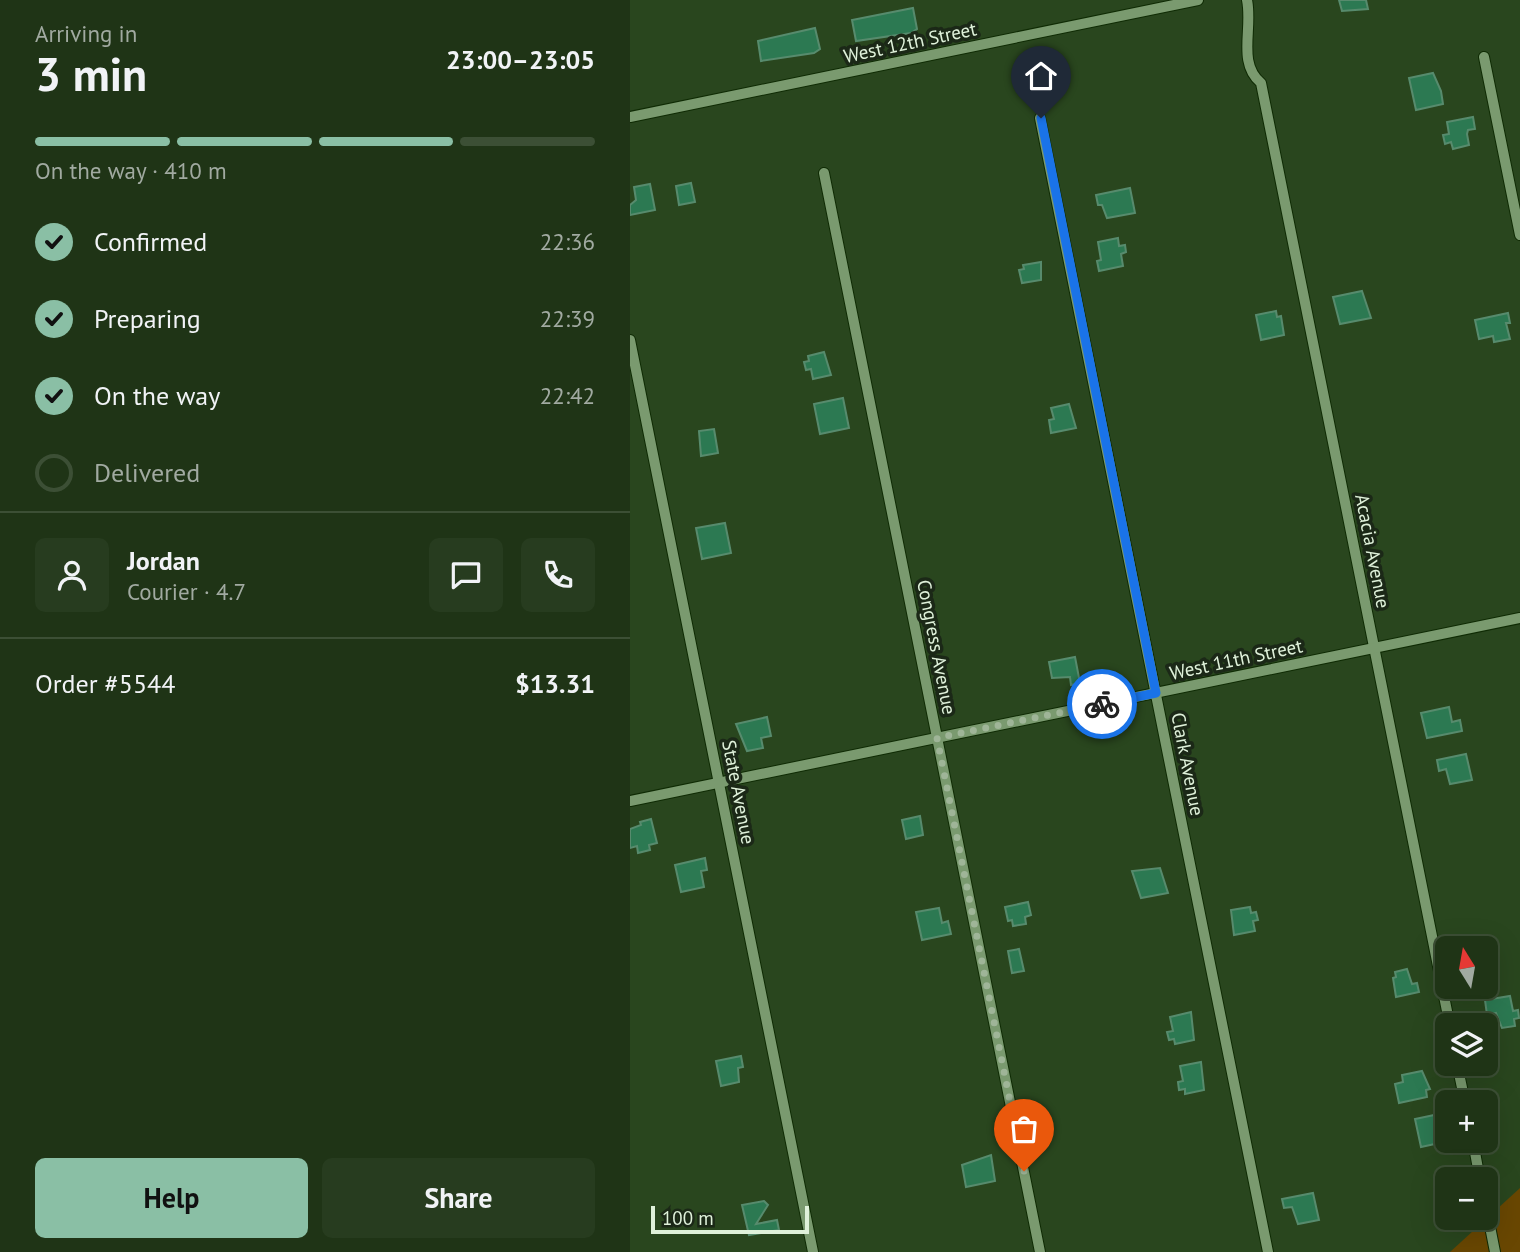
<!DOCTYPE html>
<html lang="en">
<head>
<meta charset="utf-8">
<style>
  :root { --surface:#1f3416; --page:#273c1f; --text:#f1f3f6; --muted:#a1aaa1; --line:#3c4f35; --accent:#8abfa5 }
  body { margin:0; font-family:"PT Sans",sans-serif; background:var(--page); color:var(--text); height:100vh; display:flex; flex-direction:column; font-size:26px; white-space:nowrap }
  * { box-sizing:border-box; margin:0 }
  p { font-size:23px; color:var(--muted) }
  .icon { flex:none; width:38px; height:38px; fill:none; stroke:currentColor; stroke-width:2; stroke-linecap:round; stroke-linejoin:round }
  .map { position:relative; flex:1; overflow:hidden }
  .panel { display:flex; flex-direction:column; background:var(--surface); width:630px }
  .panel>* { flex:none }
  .needle { width:46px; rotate:349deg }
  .tools { position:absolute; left:805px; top:936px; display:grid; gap:14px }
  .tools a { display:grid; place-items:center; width:63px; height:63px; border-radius:10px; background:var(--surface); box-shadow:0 7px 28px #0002,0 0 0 2px var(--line); font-size:35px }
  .scale { position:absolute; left:21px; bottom:18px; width:158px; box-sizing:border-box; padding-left:7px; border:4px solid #dff1da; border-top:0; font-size:19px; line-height:24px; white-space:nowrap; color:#dff1da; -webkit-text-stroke:5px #1b2817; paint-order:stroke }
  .pin { position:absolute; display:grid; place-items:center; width:60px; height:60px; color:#fff; margin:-72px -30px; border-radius:50% 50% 50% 0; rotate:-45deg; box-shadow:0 0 7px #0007 }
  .pin .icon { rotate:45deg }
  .courier { position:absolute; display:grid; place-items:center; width:70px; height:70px; margin:-35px; border:5px solid #1a73e8; border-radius:50%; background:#fff; color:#222; box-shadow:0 2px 9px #0007 }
  .summary em { font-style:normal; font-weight:600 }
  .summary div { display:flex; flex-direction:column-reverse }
  .summary { display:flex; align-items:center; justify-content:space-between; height:119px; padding:0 35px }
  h1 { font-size:46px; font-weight:600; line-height:52px }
  .bar { display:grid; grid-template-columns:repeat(4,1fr); gap:10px 7px; align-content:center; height:84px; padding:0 35px }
  .bar i { height:9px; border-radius:5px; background:var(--line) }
  .bar .selected { background:var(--accent) }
  .bar p { grid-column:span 4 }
  .line { display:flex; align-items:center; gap:18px; padding:0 35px; border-top:2px solid var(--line) }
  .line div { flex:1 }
  .round { display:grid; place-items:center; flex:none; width:74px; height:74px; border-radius:10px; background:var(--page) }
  ol { padding:0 35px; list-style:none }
  li { display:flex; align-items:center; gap:21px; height:77px }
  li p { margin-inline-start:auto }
  li .icon { padding:7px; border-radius:50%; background:var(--accent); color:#111; stroke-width:4 }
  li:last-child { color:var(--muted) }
  li i { width:38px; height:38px; border:4px solid var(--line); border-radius:50% }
  .action { display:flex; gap:14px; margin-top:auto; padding:14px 35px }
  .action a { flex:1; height:80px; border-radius:10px; background:var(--accent); color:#111; font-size:28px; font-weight:600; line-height:80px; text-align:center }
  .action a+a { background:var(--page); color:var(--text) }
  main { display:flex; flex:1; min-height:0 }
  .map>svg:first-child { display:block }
  .green { fill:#694702 }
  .building { fill:#2c7952; stroke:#578b6d; stroke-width:2 }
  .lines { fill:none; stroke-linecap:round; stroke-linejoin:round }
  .minor-casing { stroke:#0f2b04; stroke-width:12 }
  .minor { stroke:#7a9a6f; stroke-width:10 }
  .done { stroke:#9fb598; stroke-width:7; stroke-dasharray:0 12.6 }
  .route { stroke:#1a73e8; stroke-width:9 }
  .labels { text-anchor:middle; stroke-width:7; stroke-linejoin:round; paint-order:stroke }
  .street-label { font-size:19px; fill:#dff1da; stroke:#1b2817 }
</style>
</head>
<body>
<main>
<section class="panel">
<div class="summary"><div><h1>3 min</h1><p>Arriving in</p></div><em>23:00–23:05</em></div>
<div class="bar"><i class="selected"></i><i class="selected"></i><i class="selected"></i><i></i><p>On the way · 410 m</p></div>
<ol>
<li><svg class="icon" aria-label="check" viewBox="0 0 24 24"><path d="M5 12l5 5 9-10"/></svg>Confirmed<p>22:36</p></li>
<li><svg class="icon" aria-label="check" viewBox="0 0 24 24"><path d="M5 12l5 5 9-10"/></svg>Preparing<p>22:39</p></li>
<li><svg class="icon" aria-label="check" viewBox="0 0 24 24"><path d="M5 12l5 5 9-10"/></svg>On the way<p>22:42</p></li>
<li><i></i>Delivered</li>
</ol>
<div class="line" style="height:126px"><a class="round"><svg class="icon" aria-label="person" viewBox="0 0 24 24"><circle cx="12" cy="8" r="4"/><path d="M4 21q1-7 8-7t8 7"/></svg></a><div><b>Jordan</b><p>Courier · 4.7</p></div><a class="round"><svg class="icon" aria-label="chat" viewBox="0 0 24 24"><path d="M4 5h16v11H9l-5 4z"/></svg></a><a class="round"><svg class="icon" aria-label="phone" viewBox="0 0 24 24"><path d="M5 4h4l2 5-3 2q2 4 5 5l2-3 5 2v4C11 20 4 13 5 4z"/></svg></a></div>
<div class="line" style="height:91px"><div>Order #5544</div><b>$13.31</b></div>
<div class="action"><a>Help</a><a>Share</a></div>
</section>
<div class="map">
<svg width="890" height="1252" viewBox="0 0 890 1252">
  <rect width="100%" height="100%" fill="#29461e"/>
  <path class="green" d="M890 1188V1252H820Z"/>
  <g class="building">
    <path d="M709 0H736L738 9 712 11Z"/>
    <path d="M283 8 287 29 281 33 226 41 222 20Z"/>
    <path d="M185 28 190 49 184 53 131 61 128 41Z"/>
    <path d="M803 73 811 91 813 104 786 110 779 78Z"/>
    <path d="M843 117 845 129 838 130 837 134 839 145 823 149 821 142 815 144 813 135 819 134 817 122Z"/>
    <path d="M61 183 65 202 49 205 46 186Z"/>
    <path d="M20 184 25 210 0 215V205L6 200 4 187Z"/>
    <path d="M500 188 505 213 477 218 472 205H468L466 195Z"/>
    <path d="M488 238 489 246 495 245 496 252 491 254 493 266 469 271 467 261 471 260 468 242Z"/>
    <path d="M411 262V280L392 283 389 270 394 269 393 265Z"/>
    <path d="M732 291 741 318 710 324 703 297Z"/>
    <path d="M646 311 647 317 651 316 654 335 631 340 626 315Z"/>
    <path d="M878 313 880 323H876L880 339 864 342 863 336 849 339 845 320Z"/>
    <path d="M194 352 201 375 183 379 181 369 176 370 174 362 179 361 178 356Z"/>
    <path d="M213 398 219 428 190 434 184 404Z"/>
    <path d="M439 404 446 428 421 433 419 420 424 419 421 408Z"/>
    <path d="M84 429 88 453 71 456 69 431Z"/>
    <path d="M95 523 101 553 72 559 66 528Z"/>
    <path d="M445 657 450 683 441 685 440 677 422 678 419 662Z"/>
    <path d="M819 707 822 722 830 720 832 731 797 738 791 713Z"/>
    <path d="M137 717 141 736 131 738 133 748 117 751 106 724Z"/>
    <path d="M836 754 842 780 820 784 816 769 809 771 807 760Z"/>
    <path d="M290 816 293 835 276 839 272 820Z"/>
    <path d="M21 819 27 843 19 845 20 850 8 853 7 846 0 848V829L11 825 10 822Z"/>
    <path d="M75 858 77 870 71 871 74 887 51 892 45 865Z"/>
    <path d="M530 868 538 893 511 898 502 871Z"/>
    <path d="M398 902 401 915 395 917 396 924 383 926 382 920 378 921 375 907Z"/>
    <path d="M620 907 621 913 626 912 628 920 623 921 625 931 604 935 601 910Z"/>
    <path d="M309 908 312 923 318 921 321 934 292 940 286 912Z"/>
    <path d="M389 949 394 971 382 973 378 951Z"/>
    <path d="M777 969 782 984 787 983 789 992 766 997 763 978 766 977 765 972Z"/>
    <path d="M880 996 883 1011 888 1010 889 1018 884 1019 885 1026 872 1028 866 1013 857 1015 855 1000Z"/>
    <path d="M561 1012 564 1040 545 1044 544 1039 539 1040 537 1032 543 1031 540 1017Z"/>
    <path d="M111 1056 113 1067 108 1068 109 1082 91 1086 86 1061Z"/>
    <path d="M571 1062 574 1090 555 1094V1089L549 1090 548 1082 553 1081 550 1066Z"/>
    <path d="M792 1071 800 1089 796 1090 797 1097 769 1103 765 1084 773 1082 772 1075Z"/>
    <path d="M809 1114 814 1142 791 1147 785 1119Z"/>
    <path d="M361 1155 365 1181 336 1187 332 1165Z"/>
    <path d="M683 1193 689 1220 668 1224 662 1207 654 1208 652 1199Z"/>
    <path d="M134 1201 138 1205 126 1224 147 1220 149 1230 119 1235 112 1205Z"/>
  </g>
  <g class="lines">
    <g class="minor-casing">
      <g id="minor">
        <path d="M617 0C623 29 607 63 631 83L820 1026"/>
        <path d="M854 57 890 235"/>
        <path d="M0 117 568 0"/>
        <path d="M410 118 638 1252"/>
        <path d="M194 173 410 1252"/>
        <path d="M0 340 183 1252"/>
        <path d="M0 801 890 618"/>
        <path d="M827 1064 835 1102"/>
        <path d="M843 1141 850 1180"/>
        <path d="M856 1206 865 1252"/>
      </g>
    </g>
    <use href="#minor" class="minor"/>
  </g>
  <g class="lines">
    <path class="done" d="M394 1171 307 738 472 704"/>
    <path class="route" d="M411 118 526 693 472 704"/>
  </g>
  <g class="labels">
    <g class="street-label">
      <text transform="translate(280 42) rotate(-12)" y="7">West 12th Street</text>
      <text transform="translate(743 551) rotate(79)" y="7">Acacia Avenue</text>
      <text transform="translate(307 647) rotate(79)" y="7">Congress Avenue</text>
      <text transform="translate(606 659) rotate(-12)" y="7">West 11th Street</text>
      <text transform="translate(558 764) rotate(79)" y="7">Clark Avenue</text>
      <text transform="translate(109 792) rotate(79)" y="7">State Avenue</text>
    </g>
  </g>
</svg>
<div class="tools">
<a><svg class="needle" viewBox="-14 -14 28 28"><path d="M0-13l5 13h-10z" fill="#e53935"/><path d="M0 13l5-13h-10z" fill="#a1aaa1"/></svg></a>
<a><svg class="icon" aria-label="layers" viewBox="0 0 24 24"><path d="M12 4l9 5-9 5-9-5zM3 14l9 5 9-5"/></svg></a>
<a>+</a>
<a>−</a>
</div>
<div class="scale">100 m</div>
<div class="pin" style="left:394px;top:1171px;background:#ea580c"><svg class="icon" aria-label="bag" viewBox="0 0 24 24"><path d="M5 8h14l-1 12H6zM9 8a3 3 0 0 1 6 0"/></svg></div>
<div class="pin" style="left:411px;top:118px;background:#1f2937"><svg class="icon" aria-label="home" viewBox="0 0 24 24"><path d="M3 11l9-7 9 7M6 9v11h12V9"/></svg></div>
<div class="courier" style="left:472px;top:704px"><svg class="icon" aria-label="bike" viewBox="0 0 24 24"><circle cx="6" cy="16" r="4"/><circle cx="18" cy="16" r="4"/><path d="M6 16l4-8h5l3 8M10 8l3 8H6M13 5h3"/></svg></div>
</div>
</main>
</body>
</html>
